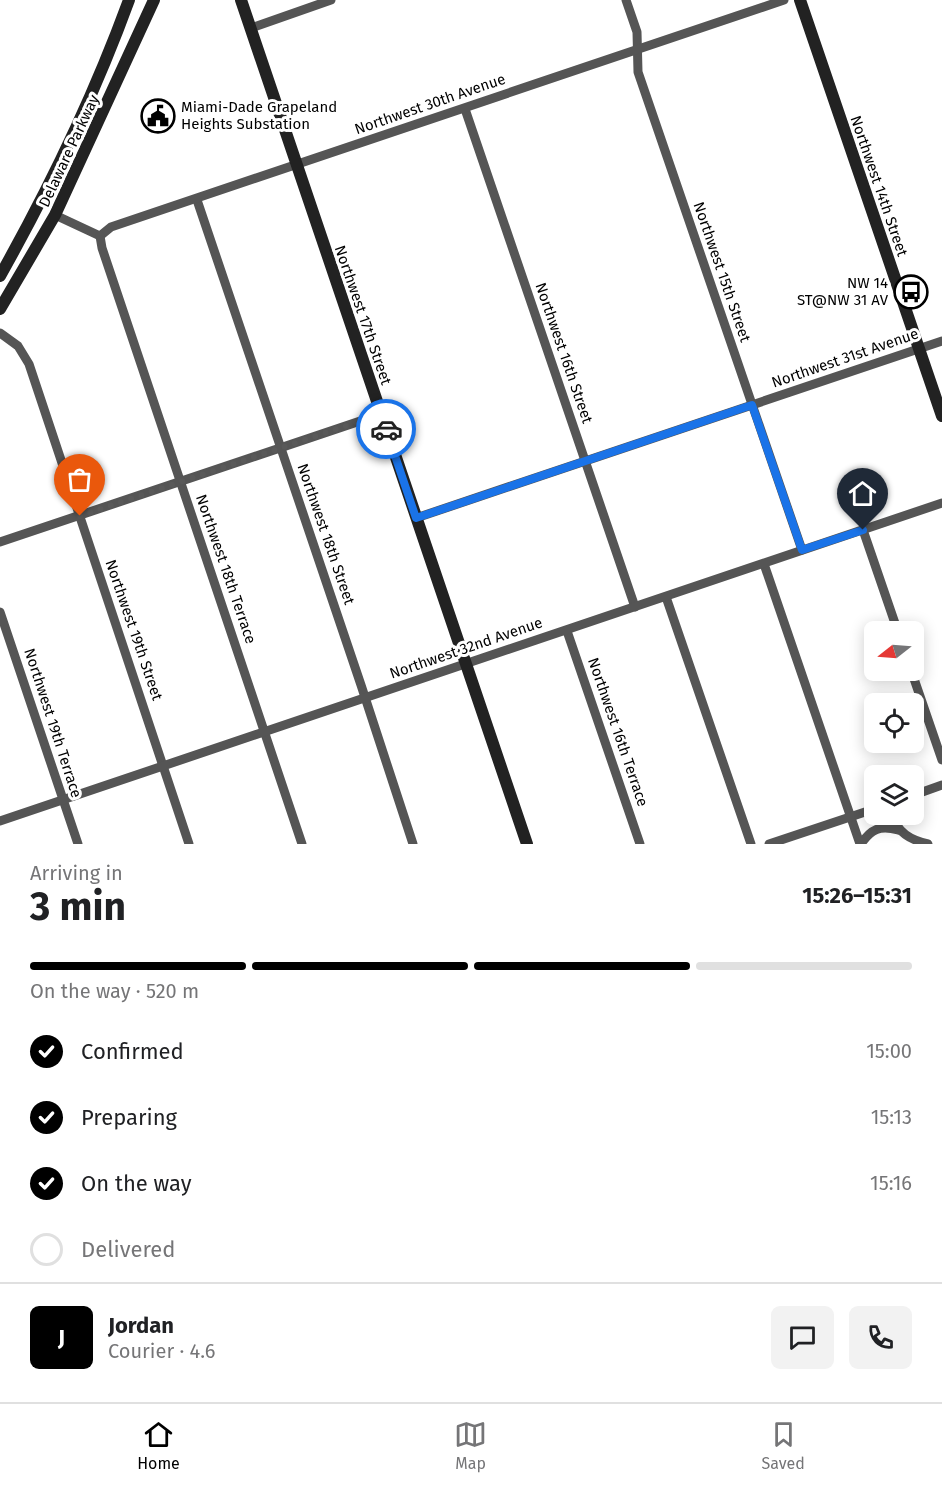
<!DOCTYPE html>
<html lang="en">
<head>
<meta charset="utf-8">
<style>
  :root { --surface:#fff; --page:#f2f2f2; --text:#202124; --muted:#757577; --line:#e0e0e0; --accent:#000 }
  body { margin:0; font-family:"Fira Sans",sans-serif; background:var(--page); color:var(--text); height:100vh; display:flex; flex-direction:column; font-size:22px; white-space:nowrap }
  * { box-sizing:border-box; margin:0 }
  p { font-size:20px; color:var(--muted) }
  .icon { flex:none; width:33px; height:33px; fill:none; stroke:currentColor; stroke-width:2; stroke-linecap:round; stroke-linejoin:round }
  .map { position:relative; height:844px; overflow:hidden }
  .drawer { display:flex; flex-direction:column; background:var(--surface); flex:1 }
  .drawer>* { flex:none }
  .needle { width:39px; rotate:253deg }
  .buttons { position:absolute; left:864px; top:621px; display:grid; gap:12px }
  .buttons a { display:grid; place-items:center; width:60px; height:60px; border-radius:9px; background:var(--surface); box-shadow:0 3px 15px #0003; font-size:30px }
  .pin { position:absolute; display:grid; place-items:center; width:51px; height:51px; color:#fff; margin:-62px -26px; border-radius:50% 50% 50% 0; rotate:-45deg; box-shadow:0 0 6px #0007 }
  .pin .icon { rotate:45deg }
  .courier { position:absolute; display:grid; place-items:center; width:60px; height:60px; margin:-30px; border:4px solid #1a73e8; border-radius:50%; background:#fff; color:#222; box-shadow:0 2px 8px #0007 }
  .summary em { font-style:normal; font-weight:700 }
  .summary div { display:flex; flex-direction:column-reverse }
  .summary { display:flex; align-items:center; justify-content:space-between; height:102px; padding:0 30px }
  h1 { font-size:39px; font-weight:700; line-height:45px }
  .bar { display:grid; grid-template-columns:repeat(4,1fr); gap:9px 6px; align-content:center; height:72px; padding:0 30px }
  .bar i { height:8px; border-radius:4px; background:var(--line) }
  .bar .active { background:var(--accent) }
  .bar p { grid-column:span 4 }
  .line { display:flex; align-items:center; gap:15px; padding:0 30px; border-top:2px solid var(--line) }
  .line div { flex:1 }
  .round { display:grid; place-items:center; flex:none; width:63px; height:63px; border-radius:9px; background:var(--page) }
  ol { padding:0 30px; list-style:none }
  li { display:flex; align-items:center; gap:18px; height:66px }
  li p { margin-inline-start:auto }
  li .icon { padding:6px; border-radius:50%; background:var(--accent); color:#fff; stroke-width:4 }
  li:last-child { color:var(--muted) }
  li i { width:33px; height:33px; border:3px solid var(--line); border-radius:50% }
  .menu { display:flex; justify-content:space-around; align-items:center; height:84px; border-top:2px solid var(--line); background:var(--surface); font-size:16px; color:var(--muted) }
  .menu a { display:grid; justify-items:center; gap:3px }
  .menu .active { color:var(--accent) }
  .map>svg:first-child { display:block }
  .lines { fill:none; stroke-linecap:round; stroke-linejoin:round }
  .street { stroke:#555; stroke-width:9 }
  .secondary { stroke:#222; stroke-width:12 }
  .done { stroke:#595959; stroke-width:6; stroke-dasharray:0 10.8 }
  .route { stroke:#1a73e8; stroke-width:8 }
  .labels { text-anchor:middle; stroke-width:6; stroke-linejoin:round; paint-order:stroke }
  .street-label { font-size:15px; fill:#000; stroke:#fff }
  .poi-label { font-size:15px; fill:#000; stroke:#fff; text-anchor:start }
</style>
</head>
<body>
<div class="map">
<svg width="942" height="844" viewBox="0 0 942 844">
  <rect width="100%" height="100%" fill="#fff"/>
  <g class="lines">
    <g class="street">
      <path d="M626 0 637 32 638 72 802 550"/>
      <path d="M251 28 331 0"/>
      <path d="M465 109 635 607"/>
      <path d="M197 200 361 685 413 844"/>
      <path d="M55 215 100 236"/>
      <path d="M100 236 111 227 784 0"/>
      <path d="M100 236 102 248 302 844"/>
      <path d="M0 333 18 346 29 364 189 844"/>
      <path d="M416 518 942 341"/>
      <path d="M863 530 898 632"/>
      <path d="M0 542 381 414"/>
      <path d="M764 564 860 844"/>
      <path d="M666 597 751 844"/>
      <path d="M0 612 78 844"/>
      <path d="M567 631 640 844"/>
      <path d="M911 670 942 760"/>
      <path d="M914 795 942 785"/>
      <path d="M892 814C897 833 911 840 928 844"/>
      <path d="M0 821 942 503"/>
      <path d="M769 844 874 809"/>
      <path d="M861 844C871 829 880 825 898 830"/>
    </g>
    <g class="secondary">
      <path d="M241 0 527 844"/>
      <path d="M800 0 942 416"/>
      <path d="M0 276C50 187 94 96 129 0"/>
      <path d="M0 309 55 215 154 0"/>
    </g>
  </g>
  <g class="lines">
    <path class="done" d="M80 516 381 414 386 429"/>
    <path class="route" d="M386 429 416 518 752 405 802 550 863 530"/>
  </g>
  <defs>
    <g id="civic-ring" transform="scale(1.725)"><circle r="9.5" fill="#fff" stroke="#000" stroke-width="1.5"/><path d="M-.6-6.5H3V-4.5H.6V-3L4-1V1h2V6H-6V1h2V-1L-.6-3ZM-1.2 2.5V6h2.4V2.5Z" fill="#000"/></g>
    <g id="bus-ring" transform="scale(1.725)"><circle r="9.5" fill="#fff" stroke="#000" stroke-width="1.5"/><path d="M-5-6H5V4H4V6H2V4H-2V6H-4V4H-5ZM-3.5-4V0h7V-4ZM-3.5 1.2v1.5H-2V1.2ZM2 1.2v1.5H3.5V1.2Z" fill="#000"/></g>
  </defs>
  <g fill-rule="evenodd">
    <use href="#civic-ring" x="158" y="116"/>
    <use href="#bus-ring" x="911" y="292"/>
  </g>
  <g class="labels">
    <g class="street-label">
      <text transform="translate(430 104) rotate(-19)" y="5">Northwest 30th Avenue</text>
      <text transform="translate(69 151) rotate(-65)" y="5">Delaware Parkway</text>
      <text transform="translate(879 186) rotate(71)" y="5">Northwest 14th Street</text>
      <text transform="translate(722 272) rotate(71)" y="5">Northwest 15th Street</text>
      <text transform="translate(363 315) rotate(71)" y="5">Northwest 17th Street</text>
      <text transform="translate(564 353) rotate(71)" y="5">Northwest 16th Street</text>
      <text transform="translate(845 358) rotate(-19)" y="5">Northwest 31st Avenue</text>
      <text transform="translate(326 534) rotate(71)" y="5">Northwest 18th Street</text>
      <text transform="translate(226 569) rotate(71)" y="5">Northwest 18th Terrace</text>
      <text transform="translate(134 630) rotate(71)" y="5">Northwest 19th Street</text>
      <text transform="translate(466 648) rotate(-19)" y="5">Northwest 32nd Avenue</text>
      <text transform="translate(53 723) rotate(72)" y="5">Northwest 19th Terrace</text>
      <text transform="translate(618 732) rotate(71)" y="5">Northwest 16th Terrace</text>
    </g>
    <g class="poi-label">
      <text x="181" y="112">Miami-Dade Grapeland<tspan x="181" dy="17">Heights Substation</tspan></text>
      <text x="888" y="288" text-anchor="end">NW 14<tspan x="888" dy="17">ST@NW 31 AV</tspan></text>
    </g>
  </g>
</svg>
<div class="buttons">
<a><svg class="needle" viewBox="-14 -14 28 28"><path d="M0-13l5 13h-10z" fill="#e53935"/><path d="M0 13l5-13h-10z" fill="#757577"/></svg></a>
<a><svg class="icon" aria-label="locate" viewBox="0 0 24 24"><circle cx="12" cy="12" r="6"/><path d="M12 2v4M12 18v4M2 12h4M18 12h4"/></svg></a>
<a><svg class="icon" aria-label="layers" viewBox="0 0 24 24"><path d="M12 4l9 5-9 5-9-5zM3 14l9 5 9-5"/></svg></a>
</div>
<div class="pin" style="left:80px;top:516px;background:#ea580c"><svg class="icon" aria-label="bag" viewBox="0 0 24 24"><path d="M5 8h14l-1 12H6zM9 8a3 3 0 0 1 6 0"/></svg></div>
<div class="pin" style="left:863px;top:530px;background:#1f2937"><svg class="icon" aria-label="home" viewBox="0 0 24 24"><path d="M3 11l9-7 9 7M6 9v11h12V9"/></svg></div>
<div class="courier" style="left:386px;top:429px"><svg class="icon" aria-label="car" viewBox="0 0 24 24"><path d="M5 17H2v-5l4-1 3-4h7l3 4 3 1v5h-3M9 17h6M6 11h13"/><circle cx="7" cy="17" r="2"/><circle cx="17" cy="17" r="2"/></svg></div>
</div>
<section class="drawer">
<div class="summary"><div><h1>3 min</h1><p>Arriving in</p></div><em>15:26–15:31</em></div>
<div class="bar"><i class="active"></i><i class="active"></i><i class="active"></i><i></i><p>On the way · 520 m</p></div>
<ol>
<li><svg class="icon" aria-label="check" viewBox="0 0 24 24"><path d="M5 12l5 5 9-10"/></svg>Confirmed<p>15:00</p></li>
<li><svg class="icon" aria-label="check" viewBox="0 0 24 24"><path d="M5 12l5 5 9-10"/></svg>Preparing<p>15:13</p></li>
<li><svg class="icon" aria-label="check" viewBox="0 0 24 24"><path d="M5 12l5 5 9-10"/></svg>On the way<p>15:16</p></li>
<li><i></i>Delivered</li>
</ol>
<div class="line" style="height:108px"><b class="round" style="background:var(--accent);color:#fff">J</b><div><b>Jordan</b><p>Courier · 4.6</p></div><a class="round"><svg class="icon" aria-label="chat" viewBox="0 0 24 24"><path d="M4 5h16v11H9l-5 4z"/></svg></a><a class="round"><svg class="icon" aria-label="phone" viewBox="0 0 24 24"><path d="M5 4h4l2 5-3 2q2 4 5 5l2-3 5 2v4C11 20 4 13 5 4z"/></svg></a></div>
</section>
<nav class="menu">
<a class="active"><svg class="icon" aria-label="home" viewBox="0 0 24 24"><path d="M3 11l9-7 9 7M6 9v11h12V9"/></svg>Home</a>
<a><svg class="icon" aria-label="map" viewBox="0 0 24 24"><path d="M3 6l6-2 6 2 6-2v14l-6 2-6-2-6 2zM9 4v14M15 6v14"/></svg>Map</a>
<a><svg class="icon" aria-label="saved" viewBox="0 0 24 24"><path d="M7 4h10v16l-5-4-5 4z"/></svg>Saved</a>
</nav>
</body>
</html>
